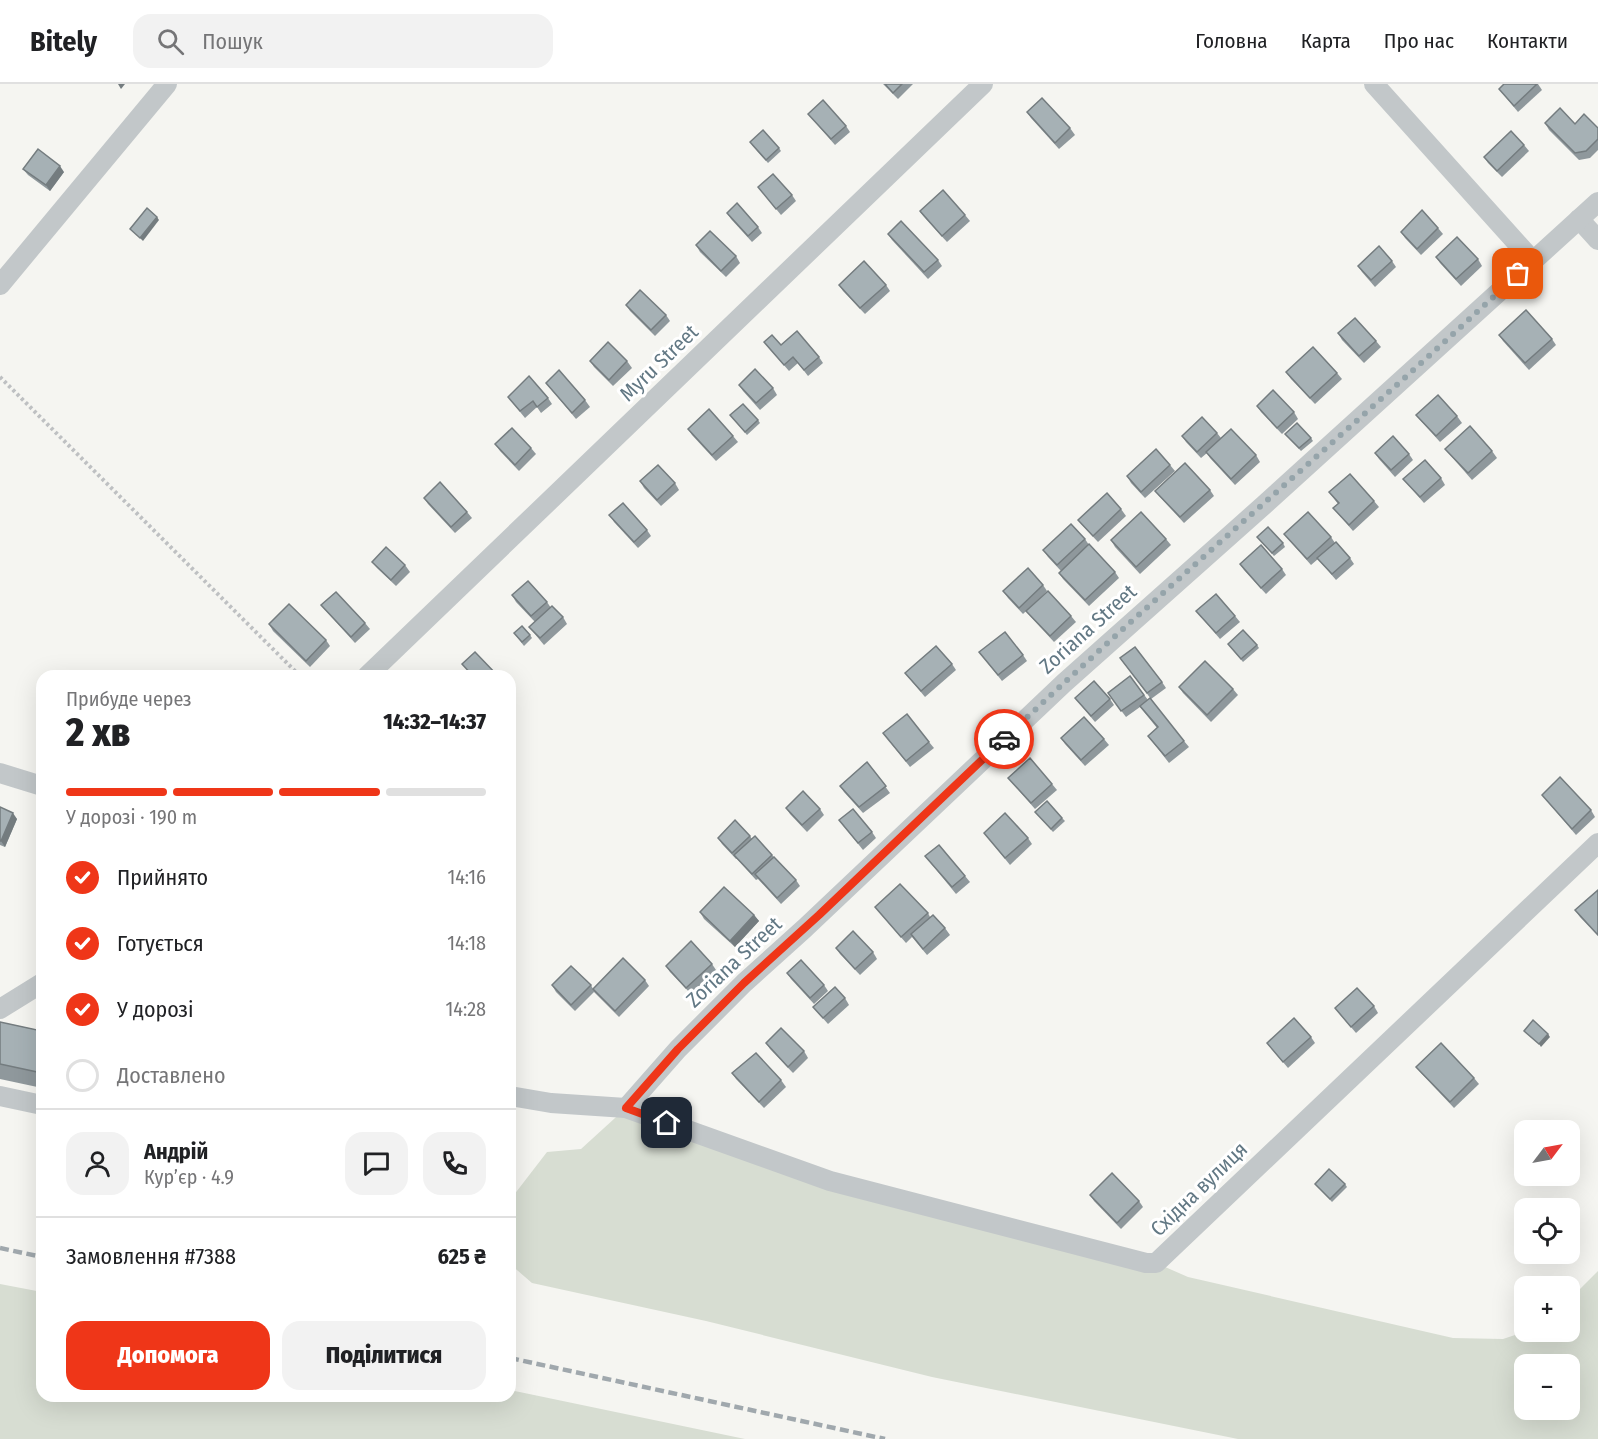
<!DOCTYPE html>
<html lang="uk">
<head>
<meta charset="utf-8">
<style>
  :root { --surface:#fff; --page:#f2f2f2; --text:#202124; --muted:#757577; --line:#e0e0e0; --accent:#ef3618 }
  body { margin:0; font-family:"Fira Sans Condensed",sans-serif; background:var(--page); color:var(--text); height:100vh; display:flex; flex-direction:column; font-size:22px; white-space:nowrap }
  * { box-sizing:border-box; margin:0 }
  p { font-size:20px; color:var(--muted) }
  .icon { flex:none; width:33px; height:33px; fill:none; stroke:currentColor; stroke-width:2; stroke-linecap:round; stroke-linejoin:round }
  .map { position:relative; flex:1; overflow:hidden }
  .sheet { position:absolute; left:36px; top:586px; width:480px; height:732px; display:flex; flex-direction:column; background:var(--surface); border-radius:18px; box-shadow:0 6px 24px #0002 }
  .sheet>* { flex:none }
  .needle { width:39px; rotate:58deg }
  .tools { position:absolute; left:1514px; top:1036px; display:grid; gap:12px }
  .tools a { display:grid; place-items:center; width:66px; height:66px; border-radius:12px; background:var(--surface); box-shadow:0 6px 24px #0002; font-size:30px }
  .pin { position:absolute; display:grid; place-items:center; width:51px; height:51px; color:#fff; margin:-26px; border-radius:12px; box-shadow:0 3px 9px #0006 }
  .courier { position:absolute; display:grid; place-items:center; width:60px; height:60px; margin:-30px; border:4px solid #ef3618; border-radius:50%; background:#fff; color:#222; box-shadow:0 2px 8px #0007 }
  .headline em { font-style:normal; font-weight:800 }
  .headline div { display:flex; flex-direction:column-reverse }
  .headline { display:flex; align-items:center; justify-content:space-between; height:102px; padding:0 30px }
  h1 { font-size:39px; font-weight:800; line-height:45px }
  .bar { display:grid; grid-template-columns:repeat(4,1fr); gap:9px 6px; align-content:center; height:72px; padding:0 30px }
  .bar i { height:8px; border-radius:4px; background:var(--line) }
  .bar .active { background:var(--accent) }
  .bar p { grid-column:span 4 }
  .line { display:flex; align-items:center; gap:15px; padding:0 30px; border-top:2px solid var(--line) }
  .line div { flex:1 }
  .round { display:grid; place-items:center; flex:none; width:63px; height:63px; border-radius:18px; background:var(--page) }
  ol { padding:0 30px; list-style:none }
  li { display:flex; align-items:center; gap:18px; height:66px }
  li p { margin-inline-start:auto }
  li .icon { padding:6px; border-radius:50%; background:var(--accent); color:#fff; stroke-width:4 }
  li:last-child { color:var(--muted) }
  li i { width:33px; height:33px; border:3px solid var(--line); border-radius:50% }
  .action { display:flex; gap:12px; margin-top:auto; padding:12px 30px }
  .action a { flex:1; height:69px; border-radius:18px; background:var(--accent); color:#fff; font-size:24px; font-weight:800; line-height:69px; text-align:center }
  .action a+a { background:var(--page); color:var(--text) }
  header { display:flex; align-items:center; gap:36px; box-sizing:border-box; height:84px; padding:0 30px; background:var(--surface); border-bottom:2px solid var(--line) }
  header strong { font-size:28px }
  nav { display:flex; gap:33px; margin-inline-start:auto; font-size:21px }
  .search { width:420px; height:54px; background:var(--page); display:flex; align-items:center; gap:15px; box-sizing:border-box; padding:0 21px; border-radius:18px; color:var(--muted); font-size:22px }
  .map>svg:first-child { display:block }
  .green { fill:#d7ddd2; fill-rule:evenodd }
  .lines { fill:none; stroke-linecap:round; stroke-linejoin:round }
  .path { stroke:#bec0c2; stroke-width:4; stroke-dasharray:3 3; stroke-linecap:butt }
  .minor { stroke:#c2c7c9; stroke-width:20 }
  .rail { stroke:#a0a8ad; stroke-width:4.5; stroke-dasharray:9 4.5; stroke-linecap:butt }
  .wall { fill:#8f989c }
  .shaded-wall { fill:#747c7f }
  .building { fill:#a6b1b5; stroke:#747c7f; stroke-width:1.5 }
  .done { stroke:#95a4aa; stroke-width:6; stroke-dasharray:0 10.8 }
  .route { stroke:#ef3618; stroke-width:8 }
  .labels { text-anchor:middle; stroke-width:6; stroke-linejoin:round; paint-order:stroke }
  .street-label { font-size:21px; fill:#627884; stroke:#fff }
</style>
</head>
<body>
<header>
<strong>Bitely</strong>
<div class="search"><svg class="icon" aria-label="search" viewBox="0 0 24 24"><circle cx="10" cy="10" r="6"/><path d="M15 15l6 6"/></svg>Пошук</div>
<nav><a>Головна</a><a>Карта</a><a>Про нас</a><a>Контакти</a></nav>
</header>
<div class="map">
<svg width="1598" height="1355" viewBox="0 0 1598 1355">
  <rect width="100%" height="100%" fill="#f5f5f1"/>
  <g class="green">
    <path d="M626 1024 830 1097 1156 1179 1188 1193 1453 1254 1503 1255 1524 1248H1569V1216L1598 1187V1355H1238L932 1293 706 1237 532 1199 510 1180V1116L547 1068 581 1065ZM1524 1281H1569V1326H1524Z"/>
    <path d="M0 1200 42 1208V1312H510V1306L745 1355H0Z"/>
  </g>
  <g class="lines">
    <path class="path" d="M0 293 300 592"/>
    <g class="minor">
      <path d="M1374 0 1533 177"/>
      <path d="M1579 135 1598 156"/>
      <path d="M0 201 167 0"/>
      <path d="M367 592 983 0"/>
      <path d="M0 689 42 702"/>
      <path d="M0 925 42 899"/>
      <path d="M0 1012 42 1021"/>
      <path d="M510 1012 551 1019 626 1024 830 1097 1146 1179H1156L1598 759"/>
      <path d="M626 1024 678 965 744 899 805 844 1064 599 1264 421 1598 118"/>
    </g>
    <g class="rail">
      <path d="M0 1164 42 1173"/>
      <path d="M510 1274 885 1355"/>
    </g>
  </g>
  <g class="wall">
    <path d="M883 0H913L898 15Z"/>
    <path d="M1504 0H1538L1542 6 1518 28 1499 5Z"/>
    <path d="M1027 28 1070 44 1075 51 1059 65 1031 34Z"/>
    <path d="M808 30 846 42 850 48 835 61Z"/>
    <path d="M1545 39 1598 44V66L1590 74 1579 76 1549 46Z"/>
    <path d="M752 61 779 64 781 67 768 79Z"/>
    <path d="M1524 61 1529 67 1502 93 1488 79 1484 73Z"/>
    <path d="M23 85 64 88 50 107 28 91Z"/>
    <path d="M758 103 792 111 796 117 781 131Z"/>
    <path d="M920 128 965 131 970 137 947 158 925 134Z"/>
    <path d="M727 129 758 143 762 149 752 158 731 135Z"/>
    <path d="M1438 144 1443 150 1421 171 1405 154 1401 148Z"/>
    <path d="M888 150 938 176 942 182 928 195 892 156Z"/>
    <path d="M696 161 736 172 740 179 726 193 700 168Z"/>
    <path d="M1436 173 1478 175 1482 182 1461 202 1440 179Z"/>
    <path d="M1392 177 1396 183 1375 203 1362 188 1358 182Z"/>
    <path d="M839 201H886L890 207 865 230 843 207Z"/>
    <path d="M626 221 666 231 670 237 655 252 630 227Z"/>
    <path d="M1338 249 1376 257 1381 263 1364 279 1342 256Z"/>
    <path d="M1499 251 1552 255 1556 261 1529 286 1503 257Z"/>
    <path d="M764 258 781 261 819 273 823 279 808 292 798 279 789 287Z"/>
    <path d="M590 277H627L632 284 613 302 594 283Z"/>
    <path d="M1286 288 1337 289 1342 295 1315 320 1291 295Z"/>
    <path d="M546 299 585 316 590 323 576 335Z"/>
    <path d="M739 301 773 304 777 311 760 326 743 307Z"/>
    <path d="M508 313 548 314 552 320 541 329 537 323 525 334Z"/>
    <path d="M1257 322 1294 328 1298 335 1282 350 1261 328Z"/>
    <path d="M730 331 758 336 760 339 747 351Z"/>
    <path d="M1416 331 1457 332 1462 339 1440 358 1421 337Z"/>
    <path d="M688 345 733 352 738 358 716 377 692 351Z"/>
    <path d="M1217 349 1221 354 1256 371 1260 378 1235 401 1210 374 1207 369 1201 374 1186 358 1182 352Z"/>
    <path d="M1285 350 1311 354 1313 357 1301 367Z"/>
    <path d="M495 360 531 364 536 370 519 387 500 367Z"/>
    <path d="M1445 365 1492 367 1497 374 1472 396Z"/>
    <path d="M1375 369 1409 370 1413 376 1395 393 1379 375Z"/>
    <path d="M1170 381 1175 387 1145 414 1131 399 1127 392Z"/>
    <path d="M1441 394 1445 401 1424 419 1403 395Z"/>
    <path d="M640 397 675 399 679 406 661 422 644 404Z"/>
    <path d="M1210 406 1214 412 1184 439 1160 413 1155 407Z"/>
    <path d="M1329 408 1374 417 1379 423 1353 447 1333 424 1338 420Z"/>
    <path d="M424 414 467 428 472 434 455 449 428 420Z"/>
    <path d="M1121 425 1126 432 1098 458 1083 442 1078 436Z"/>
    <path d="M610 431 647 446 651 452 638 464 614 438Z"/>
    <path d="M1284 450 1331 453 1335 459 1350 474 1354 480 1336 496 1318 475 1311 481 1289 456Z"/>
    <path d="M1257 453 1283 459 1285 463 1274 472Z"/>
    <path d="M1085 455 1089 461 1115 488 1119 494 1089 522 1063 495 1059 489 1061 487 1048 473 1043 466Z"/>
    <path d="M1166 455 1171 461 1140 490 1115 463 1111 456Z"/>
    <path d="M372 478 405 481 410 488 396 502 377 484Z"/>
    <path d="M1240 480 1282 485 1286 491 1266 510 1244 486Z"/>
    <path d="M1043 501 1047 507 1023 530 1008 514 1003 507Z"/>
    <path d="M512 511 547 518 551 524 563 533 567 540 544 561 529 543 535 538 516 518Z"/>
    <path d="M321 521 365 539 370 545 355 559 326 527Z"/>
    <path d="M1026 527 1071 532 1076 538 1054 558 1031 533Z"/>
    <path d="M1196 527 1235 532 1240 538 1220 555Z"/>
    <path d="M269 540 326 556 330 562 310 583 273 547Z"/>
    <path d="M514 549 530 551 532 554 524 562Z"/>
    <path d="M1228 560 1257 561 1259 564 1243 578Z"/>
    <path d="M979 568 1023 571 1027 577 1002 597Z"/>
    <path d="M1120 574 1162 598 1166 604 1151 615Z"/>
    <path d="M952 580 956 586 925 613 905 589Z"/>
    <path d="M1130 592 1148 616 1184 657 1189 663 1169 679 1148 652 1157 644 1140 623 1126 633 1108 609Z"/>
    <path d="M1179 603 1233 605 1238 611 1211 638 1183 609Z"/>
    <path d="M1075 614 1110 615 1114 621 1095 638Z"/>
    <path d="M883 649 929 658 934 664 910 683Z"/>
    <path d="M1061 654 1104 655 1109 661 1085 682 1065 660Z"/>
    <path d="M867 678 890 709 863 729 844 708 840 702Z"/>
    <path d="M1008 694 1052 700 1057 706 1035 725Z"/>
    <path d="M1542 711 1591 726 1595 733 1576 751Z"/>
    <path d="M0 723 17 735 5 763 0 761Z"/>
    <path d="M786 724 820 725 824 731 807 748 790 730Z"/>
    <path d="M1035 728 1062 734 1065 737 1053 748Z"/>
    <path d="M839 736 872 748 876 754 863 766Z"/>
    <path d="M984 749 1028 754 1032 760 1010 781Z"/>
    <path d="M750 752 752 755 772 771 796 796 800 802 781 820 758 795 756 796 737 775H736L722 760 718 754Z"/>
    <path d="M925 772 965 792 970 798 956 810Z"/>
    <path d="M1598 806V852L1580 833 1575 826Z"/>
    <path d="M875 823 928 829 930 833 945 844 950 851 927 871 912 853 906 859Z"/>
    <path d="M700 828 754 831 759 837 735 863 704 835Z"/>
    <path d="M836 864 873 868 877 875 860 891 840 870Z"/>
    <path d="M712 880 716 886 691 910 670 888 666 882Z"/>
    <path d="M787 889 824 901 828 907 814 920 791 895Z"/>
    <path d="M645 896 649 902 619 933 594 908 575 927 556 908 552 901H591L593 905Z"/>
    <path d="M845 914 849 921 828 940 813 923Z"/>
    <path d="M1374 922 1378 929 1356 949 1335 924Z"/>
    <path d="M0 938 42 947V1004L0 995Z"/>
    <path d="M1311 953 1315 959 1288 984 1267 959Z"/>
    <path d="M766 959 804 967 808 974 793 989 770 965Z"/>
    <path d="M1416 983 1474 994 1479 1000 1454 1024 1421 989Z"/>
    <path d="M732 989 781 996 786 1003 764 1024 736 995Z"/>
    <path d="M1315 1100H1345L1347 1103 1332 1118Z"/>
    <path d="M1090 1111 1139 1117 1143 1123 1121 1145 1094 1117Z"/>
  </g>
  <g class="shaded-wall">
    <path d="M118 0H125L121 5Z"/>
    <path d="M60 82 64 88 50 107 46 101Z"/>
    <path d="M157 133 159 136 143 157 140 154Z"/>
    <path d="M13 729 17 735 5 763 1 757Z"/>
    <path d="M754 831 759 837 735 863 730 857Z"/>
    <path d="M1548 950 1550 953 1541 963 1539 960Z"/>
  </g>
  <g class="building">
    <path d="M885 0H902L893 9Z"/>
    <path d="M1504 0H1537L1514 22 1499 5Z"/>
    <path d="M1042 14 1070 44 1055 59 1027 28Z"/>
    <path d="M823 16 846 42 831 55 808 30Z"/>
    <path d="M1560 24 1575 40 1584 30 1598 44V55L1586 67 1575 69 1545 39Z"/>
    <path d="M763 46 779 64 766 76 750 58Z"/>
    <path d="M1511 47 1524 61 1497 87 1484 73Z"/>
    <path d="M38 65 60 82 46 101 23 85Z"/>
    <path d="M773 90 792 111 776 125 758 103Z"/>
    <path d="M943 106 965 131 942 152 920 127Z"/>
    <path d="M737 119 758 143 748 152 727 129Z"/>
    <path d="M147 124 157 133 140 154 130 145Z"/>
    <path d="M1422 126 1438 144 1417 165 1401 148Z"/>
    <path d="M901 137 938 176 924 188 888 150Z"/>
    <path d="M710 147 736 172 721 187 696 161Z"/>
    <path d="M1457 153 1478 175 1456 195 1436 173Z"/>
    <path d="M1379 162 1392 177 1371 196 1358 182Z"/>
    <path d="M864 177 886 201 860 224 839 201Z"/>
    <path d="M640 206 666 231 651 246 626 221Z"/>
    <path d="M1526 226 1552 255 1525 279 1499 251Z"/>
    <path d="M1355 234 1376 257 1359 272 1338 249Z"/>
    <path d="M797 247 819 273 804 286 793 273 784 281 764 258 772 251 781 261Z"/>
    <path d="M608 258 627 277 609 296 590 277Z"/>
    <path d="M1313 263 1337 289 1310 314 1286 288Z"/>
    <path d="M755 285 773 304 756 319 739 301Z"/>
    <path d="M559 286 585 316 572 329 546 299Z"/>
    <path d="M529 292 548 314 537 323 533 317 520 327 508 313Z"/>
    <path d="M1273 306 1294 328 1277 344 1257 322Z"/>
    <path d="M1438 311 1457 332 1436 352 1416 331Z"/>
    <path d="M743 320 758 336 745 348 730 331Z"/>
    <path d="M709 325 733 352 712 371 688 345Z"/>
    <path d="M1202 333 1217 349 1197 368 1182 352Z"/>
    <path d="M1297 339 1311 354 1299 364 1285 350Z"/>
    <path d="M1470 342 1492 367 1468 389 1445 365Z"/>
    <path d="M512 344 531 364 515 381 495 360Z"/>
    <path d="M1231 345 1256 371 1231 395 1206 368Z"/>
    <path d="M1393 352 1409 370 1391 386 1375 369Z"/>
    <path d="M1156 365 1170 381 1141 408 1127 392Z"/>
    <path d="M1425 376 1441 394 1420 413 1403 395Z"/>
    <path d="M1185 379 1210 406 1180 433 1155 407Z"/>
    <path d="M658 381 675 399 657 416 640 397Z"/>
    <path d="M1350 390 1374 417 1349 441 1333 424 1339 419 1329 408Z"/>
    <path d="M440 398 467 428 451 443 424 414Z"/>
    <path d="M1107 409 1121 425 1093 452 1078 436Z"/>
    <path d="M623 419 647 446 634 458 609 431Z"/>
    <path d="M1141 428 1166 455 1136 483 1111 456Z"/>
    <path d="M1308 428 1331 453 1307 475 1284 450Z"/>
    <path d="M1071 440 1085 455 1057 481 1043 466Z"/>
    <path d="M1268 443 1283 459 1272 469 1257 453Z"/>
    <path d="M1336 458 1350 474 1332 490 1317 474Z"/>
    <path d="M1089 460 1115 488 1085 516 1059 489Z"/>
    <path d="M1261 461 1282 485 1261 504 1240 480Z"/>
    <path d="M386 463 405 481 391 496 372 478Z"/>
    <path d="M1028 484 1043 501 1019 524 1003 507Z"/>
    <path d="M528 497 547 518 531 532 512 511Z"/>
    <path d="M1048 507 1071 532 1050 552 1026 527Z"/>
    <path d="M336 508 365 539 351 553 321 521Z"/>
    <path d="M1216 510 1235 532 1216 549 1196 527Z"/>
    <path d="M289 520 326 556 306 577 269 540Z"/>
    <path d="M552 522 563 533 540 554 529 543Z"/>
    <path d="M522 542 530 551 522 558 514 549Z"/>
    <path d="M1243 546 1257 561 1241 575 1228 560Z"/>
    <path d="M1005 548 1023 571 998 591 979 568Z"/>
    <path d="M936 562 952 580 921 607 905 589Z"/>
    <path d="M1135 563 1162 598 1147 609 1120 574Z"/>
    <path d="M475 568 498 592H473L462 580Z"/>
    <path d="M1205 577 1233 605 1207 631 1179 603Z"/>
    <path d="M1130 592 1144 611 1121 627 1108 609Z"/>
    <path d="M1094 597 1110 615 1091 632 1075 614Z"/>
    <path d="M1150 614 1184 657 1165 672 1148 652 1158 643 1140 622Z"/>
    <path d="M907 630 929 658 906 677 883 649Z"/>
    <path d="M1084 633 1104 655 1081 676 1061 654Z"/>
    <path d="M1030 674 1052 700 1031 719 1008 694Z"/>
    <path d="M867 678 886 702 859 723 840 702Z"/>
    <path d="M1560 693 1591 726 1572 745 1542 711Z"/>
    <path d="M803 707 820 725 802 741 786 724Z"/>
    <path d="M1047 717 1062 734 1051 745 1035 728Z"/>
    <path d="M0 723 13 729 1 757H0Z"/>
    <path d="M853 725 872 748 858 759 839 736Z"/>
    <path d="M1005 729 1028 754 1005 774 984 749Z"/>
    <path d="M735 736 750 752 732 769 718 754Z"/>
    <path d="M755 752 772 771 752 790 734 771Z"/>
    <path d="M939 761 965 792 952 803 925 772Z"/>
    <path d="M774 773 796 796 777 814 755 790Z"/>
    <path d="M900 800 928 829 901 853 875 823Z"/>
    <path d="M724 803 754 831 730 857 700 828Z"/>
    <path d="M1598 806V851L1575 826Z"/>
    <path d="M933 831 945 844 923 865 911 850Z"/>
    <path d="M853 847 873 868 855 885 836 864Z"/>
    <path d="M691 857 712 880 686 904 666 882Z"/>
    <path d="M623 874 645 896 615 927 593 905Z"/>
    <path d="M801 876 824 901 810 914 787 889Z"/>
    <path d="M571 882 591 901 571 921 552 901Z"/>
    <path d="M835 903 845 914 823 934 813 923Z"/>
    <path d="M1357 904 1374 922 1351 943 1335 924Z"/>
    <path d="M1294 934 1311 953 1283 978 1267 959Z"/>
    <path d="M1533 936 1548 950 1539 960 1524 947Z"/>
    <path d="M0 938 42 947V989L0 980Z"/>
    <path d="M781 944 804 967 788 983 766 959Z"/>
    <path d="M1441 959 1474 994 1450 1018 1416 983Z"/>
    <path d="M756 969 781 996 759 1018 732 989Z"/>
    <path d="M1329 1085 1345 1100 1330 1115 1315 1100Z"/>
    <path d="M1112 1089 1139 1117 1117 1139 1090 1111Z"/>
  </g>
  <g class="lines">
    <path class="done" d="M1004 655C1172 496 1349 348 1518 190"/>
    <path class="route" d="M667 1039 626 1024 678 965 744 899 819 831 1004 655"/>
  </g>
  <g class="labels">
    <g class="street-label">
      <text transform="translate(659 279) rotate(-44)" y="7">Myru Street</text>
      <text transform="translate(1088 545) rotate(-42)" y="7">Zoriana Street</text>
      <text transform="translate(734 878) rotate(-43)" y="7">Zoriana Street</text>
      <text transform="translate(1199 1105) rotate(-44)" y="7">Східна вулиця</text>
    </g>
  </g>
</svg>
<div class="tools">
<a><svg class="needle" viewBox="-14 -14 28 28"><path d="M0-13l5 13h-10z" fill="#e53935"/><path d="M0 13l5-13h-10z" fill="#757577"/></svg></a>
<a><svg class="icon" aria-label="locate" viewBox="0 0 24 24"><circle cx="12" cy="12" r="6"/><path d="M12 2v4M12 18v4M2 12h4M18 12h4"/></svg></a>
<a>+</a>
<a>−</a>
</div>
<div class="pin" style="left:1518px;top:190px;background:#ea580c"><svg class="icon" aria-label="bag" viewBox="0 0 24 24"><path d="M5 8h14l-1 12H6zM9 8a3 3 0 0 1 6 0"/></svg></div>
<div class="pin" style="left:667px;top:1039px;background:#1f2937"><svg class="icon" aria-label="home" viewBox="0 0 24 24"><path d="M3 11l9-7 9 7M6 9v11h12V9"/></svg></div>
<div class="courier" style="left:1004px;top:655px"><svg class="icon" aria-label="car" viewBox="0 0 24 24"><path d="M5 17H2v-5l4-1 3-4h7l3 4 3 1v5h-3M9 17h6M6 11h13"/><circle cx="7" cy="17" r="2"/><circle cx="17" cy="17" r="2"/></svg></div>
<section class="sheet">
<div class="headline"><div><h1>2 хв</h1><p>Прибуде через</p></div><em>14:32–14:37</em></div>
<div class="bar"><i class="active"></i><i class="active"></i><i class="active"></i><i></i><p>У дорозі · 190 m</p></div>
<ol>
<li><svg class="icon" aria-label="check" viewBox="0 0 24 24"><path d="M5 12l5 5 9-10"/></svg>Прийнято<p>14:16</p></li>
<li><svg class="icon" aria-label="check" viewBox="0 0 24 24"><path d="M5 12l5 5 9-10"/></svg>Готується<p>14:18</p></li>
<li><svg class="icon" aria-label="check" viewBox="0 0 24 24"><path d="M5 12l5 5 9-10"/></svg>У дорозі<p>14:28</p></li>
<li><i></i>Доставлено</li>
</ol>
<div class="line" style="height:108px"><a class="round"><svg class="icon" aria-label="person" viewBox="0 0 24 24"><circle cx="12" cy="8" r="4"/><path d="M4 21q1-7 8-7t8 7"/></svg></a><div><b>Андрій</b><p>Кур’єр · 4.9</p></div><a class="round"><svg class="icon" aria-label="chat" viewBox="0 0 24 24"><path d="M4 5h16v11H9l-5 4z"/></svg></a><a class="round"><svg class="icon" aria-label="phone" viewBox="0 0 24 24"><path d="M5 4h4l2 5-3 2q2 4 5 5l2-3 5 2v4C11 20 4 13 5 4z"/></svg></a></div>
<div class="line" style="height:78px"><div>Замовлення #7388</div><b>625 ₴</b></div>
<div class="action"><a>Допомога</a><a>Поділитися</a></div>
</section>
</div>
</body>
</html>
